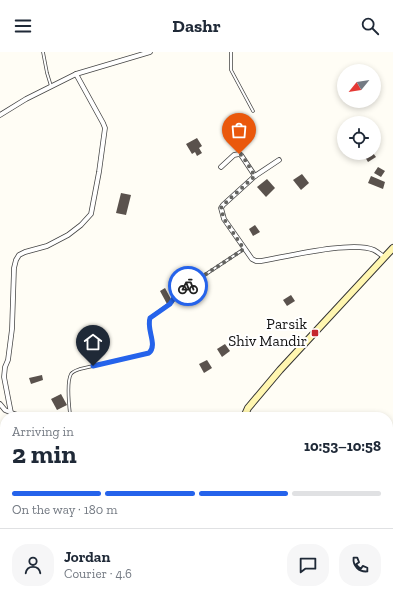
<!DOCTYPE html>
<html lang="en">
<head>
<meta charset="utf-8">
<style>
  :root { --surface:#fff; --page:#f6f6f7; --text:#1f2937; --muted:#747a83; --line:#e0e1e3; --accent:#2563eb }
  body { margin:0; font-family:"Zilla Slab",serif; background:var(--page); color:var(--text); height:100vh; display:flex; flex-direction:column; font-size:15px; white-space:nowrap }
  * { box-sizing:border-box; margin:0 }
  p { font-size:13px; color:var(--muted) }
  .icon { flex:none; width:22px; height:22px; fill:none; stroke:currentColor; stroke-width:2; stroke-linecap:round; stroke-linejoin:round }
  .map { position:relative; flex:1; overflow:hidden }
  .details { position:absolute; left:0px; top:360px; width:393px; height:196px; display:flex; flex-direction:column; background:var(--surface); border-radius:16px 16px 0 0; box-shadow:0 2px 6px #0003 }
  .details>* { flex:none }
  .needle { width:26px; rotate:240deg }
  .tools { position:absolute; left:337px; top:12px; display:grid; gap:8px }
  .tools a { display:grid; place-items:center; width:44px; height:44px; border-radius:50%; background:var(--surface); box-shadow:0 2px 6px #0003; font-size:20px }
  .pin { position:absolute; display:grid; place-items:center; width:34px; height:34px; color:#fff; margin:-41px -17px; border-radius:50% 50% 50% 0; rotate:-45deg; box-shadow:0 0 4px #0007 }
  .pin .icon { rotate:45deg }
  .courier { position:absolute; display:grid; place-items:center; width:40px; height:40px; margin:-20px; border:3px solid #2563eb; border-radius:50%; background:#fff; color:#222; box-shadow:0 1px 5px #0007 }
  .summary em { font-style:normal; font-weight:700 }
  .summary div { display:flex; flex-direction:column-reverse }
  .summary { display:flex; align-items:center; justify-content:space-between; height:68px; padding:0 12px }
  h1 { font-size:26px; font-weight:700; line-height:30px }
  .bar { display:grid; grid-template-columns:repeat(4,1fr); gap:6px 4px; align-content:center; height:48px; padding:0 12px }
  .bar i { height:5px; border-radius:3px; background:var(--line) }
  .bar .current { background:var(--accent) }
  .bar p { grid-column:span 4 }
  .line { display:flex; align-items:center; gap:10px; padding:0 12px; border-top:1px solid var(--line) }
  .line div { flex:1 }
  .round { display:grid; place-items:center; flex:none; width:42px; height:42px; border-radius:16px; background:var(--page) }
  header { display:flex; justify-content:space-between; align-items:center; height:52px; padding:0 12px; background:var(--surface); font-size:18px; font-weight:700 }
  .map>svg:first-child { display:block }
  .building { fill:#5a524d }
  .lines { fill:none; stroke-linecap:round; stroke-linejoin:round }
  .lane-casing { stroke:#444; stroke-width:3.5 }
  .street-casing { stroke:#444; stroke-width:5.5 }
  .secondary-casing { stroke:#333; stroke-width:8 }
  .lane { stroke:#fff; stroke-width:2 }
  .street { stroke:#fff; stroke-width:4 }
  .secondary { stroke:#fff6b0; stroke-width:6 }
  .done { stroke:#646461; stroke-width:4; stroke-dasharray:0 7.2 }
  .route { stroke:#2563eb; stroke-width:5 }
  .poi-dot { fill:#c4262e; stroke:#fff; stroke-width:1.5 }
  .labels { text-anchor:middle; stroke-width:4; stroke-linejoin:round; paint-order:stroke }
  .poi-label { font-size:15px; fill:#111; stroke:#fff; text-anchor:end }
</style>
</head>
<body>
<header><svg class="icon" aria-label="menu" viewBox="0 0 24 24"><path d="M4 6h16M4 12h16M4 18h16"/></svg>Dashr<svg class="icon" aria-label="search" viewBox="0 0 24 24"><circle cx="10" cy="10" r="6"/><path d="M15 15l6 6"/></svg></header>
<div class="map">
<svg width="393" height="556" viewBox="0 0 393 556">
  <rect width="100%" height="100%" fill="#fffdf5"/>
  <g class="building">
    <path d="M197 86 202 94 199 96 202 101 197 104 195 100 192 102 186 92Z"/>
    <path d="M371 101H373L376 105 368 110 365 105Z"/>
    <path d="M378 115 385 119 381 125 374 121Z"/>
    <path d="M302 122 309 131 301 138 293 128Z"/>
    <path d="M371 124 385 130 383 137 368 131Z"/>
    <path d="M267 127 275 136 266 145 257 135Z"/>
    <path d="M121 141 131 143 126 163 116 161Z"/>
    <path d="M255 173 260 180 253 184 249 177Z"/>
    <path d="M165 236 172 249 167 252 160 239Z"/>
    <path d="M291 243 295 249 287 254 283 248Z"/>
    <path d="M225 292 230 299 222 305 217 297Z"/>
    <path d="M207 308 212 316 204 321 199 312Z"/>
    <path d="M42 323 43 328 31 332 29 326Z"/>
    <path d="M61 342 67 353 57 358 51 347Z"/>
    <rect x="0" y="473" width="5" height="18"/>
  </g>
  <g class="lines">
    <g class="lane-casing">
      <g id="lane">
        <path d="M43 0 47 21 51 34"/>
        <path d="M231 0V18L253 59"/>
        <path d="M70 362C69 353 67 329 71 322 73 319 77 318 80 317L149 301C158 293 146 277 150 266L172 250 179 240 244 197"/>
      </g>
    </g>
    <g class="street-casing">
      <g id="street">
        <path d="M0 63 26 47 76 22 150 0"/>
        <path d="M279 108 255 124 223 153 221 156 224 167 252 207 256 209H261C285 205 353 188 374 198 378 200 381 203 384 205"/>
        <path d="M221 115 234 103 239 102 241 103 255 124"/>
        <path d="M0 352 5 358 14 362 24 365 78 363 95 365"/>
        <path d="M11 361 4 325 5 315 8 308 12 277 14 216 16 208 19 203 25 200 47 194 68 183 81 173 91 162 99 120 105 76 103 71 76 22"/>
      </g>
    </g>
    <g class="secondary-casing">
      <g id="secondary">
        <path d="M244 365 248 356 280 318 393 196"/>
        <path d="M0 540 5 538"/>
        <path d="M67 551C76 554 84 556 92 551"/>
      </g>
    </g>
    <use href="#lane" class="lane"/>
    <use href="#street" class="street"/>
    <use href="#secondary" class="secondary"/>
  </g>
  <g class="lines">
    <path class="done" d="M188 234 244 197 224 167 221 156 223 153 255 124 242 103 239 102"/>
    <path class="route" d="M93 314 149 301C158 293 146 277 150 266L170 252 177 241 188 234"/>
  </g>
  <rect class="poi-dot" x="311" y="277" width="8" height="8" rx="2"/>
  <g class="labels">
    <g class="poi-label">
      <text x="307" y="277">Parsik<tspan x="307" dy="17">Shiv Mandir</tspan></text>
    </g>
  </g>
</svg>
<div class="tools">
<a><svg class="needle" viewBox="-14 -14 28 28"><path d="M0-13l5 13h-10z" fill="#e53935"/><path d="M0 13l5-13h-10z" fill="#747a83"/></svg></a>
<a><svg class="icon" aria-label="locate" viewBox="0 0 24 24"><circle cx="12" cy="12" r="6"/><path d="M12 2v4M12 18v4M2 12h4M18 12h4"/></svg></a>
</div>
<div class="pin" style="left:239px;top:102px;background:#ea580c"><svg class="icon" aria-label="bag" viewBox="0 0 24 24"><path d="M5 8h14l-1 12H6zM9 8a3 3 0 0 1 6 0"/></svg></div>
<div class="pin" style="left:93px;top:314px;background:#1f2937"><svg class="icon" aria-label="home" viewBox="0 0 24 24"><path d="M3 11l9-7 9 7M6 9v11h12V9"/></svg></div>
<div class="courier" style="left:188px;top:234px"><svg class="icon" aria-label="bike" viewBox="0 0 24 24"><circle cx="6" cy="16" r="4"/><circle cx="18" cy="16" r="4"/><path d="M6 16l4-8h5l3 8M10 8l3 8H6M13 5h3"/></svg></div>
<section class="details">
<div class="summary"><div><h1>2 min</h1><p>Arriving in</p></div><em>10:53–10:58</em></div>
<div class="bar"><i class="current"></i><i class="current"></i><i class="current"></i><i></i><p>On the way · 180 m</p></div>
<div class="line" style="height:72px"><a class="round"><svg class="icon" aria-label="person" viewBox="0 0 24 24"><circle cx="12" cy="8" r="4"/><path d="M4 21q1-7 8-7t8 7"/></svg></a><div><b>Jordan</b><p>Courier · 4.6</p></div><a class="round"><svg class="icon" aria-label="chat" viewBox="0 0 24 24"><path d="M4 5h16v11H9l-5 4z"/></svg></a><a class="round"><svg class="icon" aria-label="phone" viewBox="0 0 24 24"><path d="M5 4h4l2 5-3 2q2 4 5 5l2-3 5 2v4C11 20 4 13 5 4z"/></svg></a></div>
</section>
</div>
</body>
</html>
